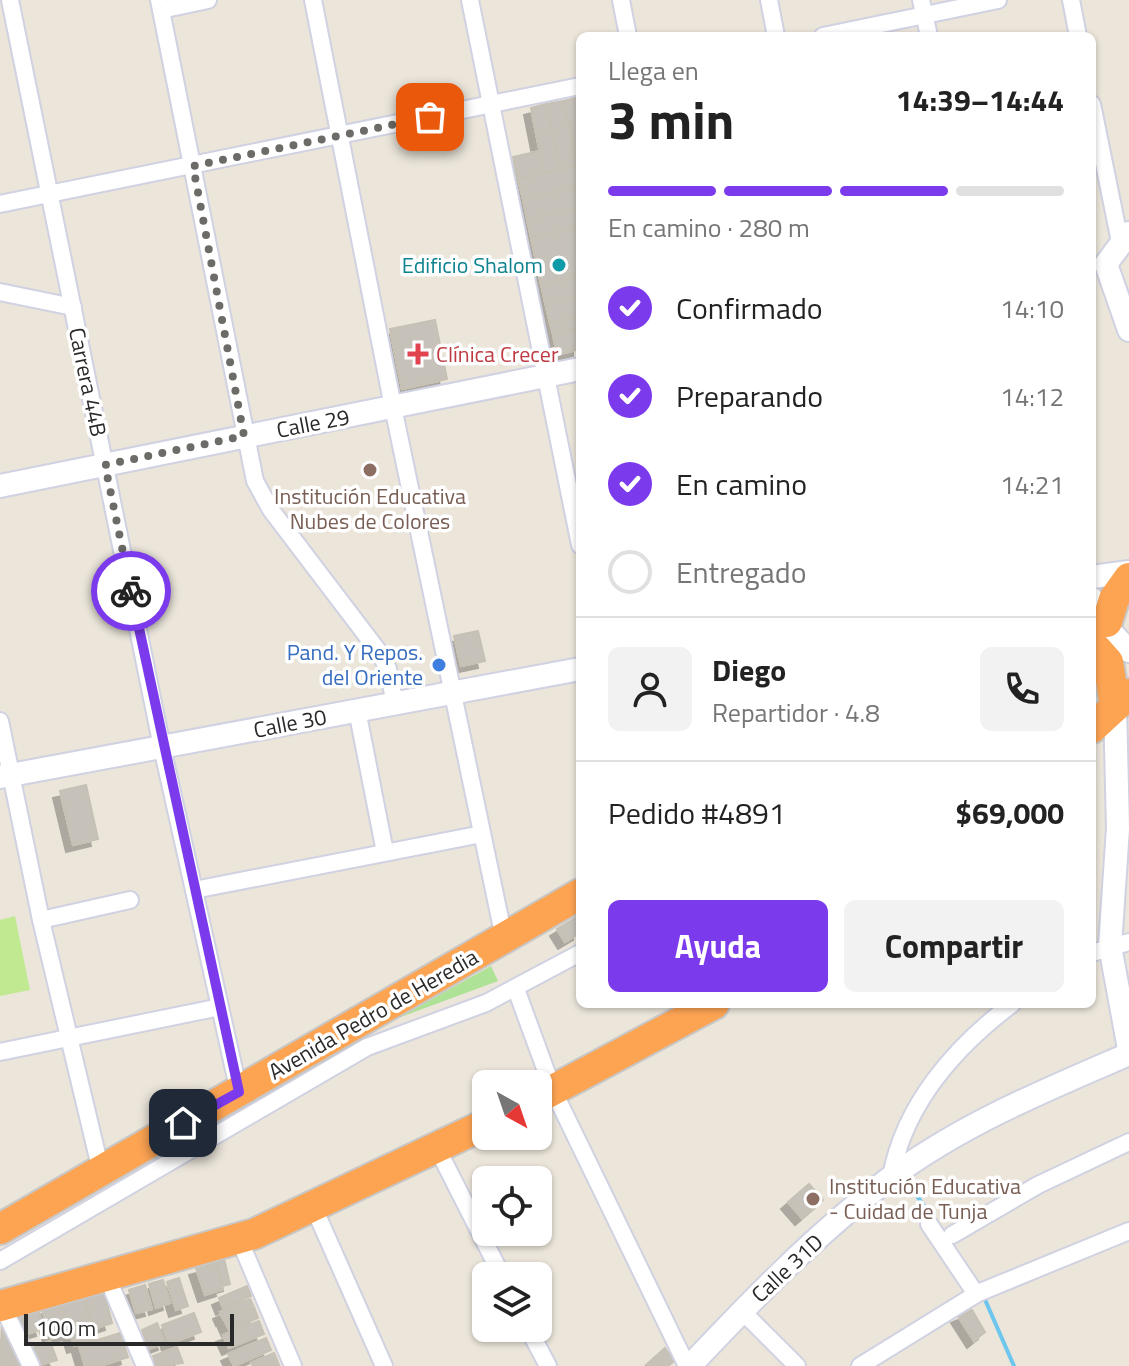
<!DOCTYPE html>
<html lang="es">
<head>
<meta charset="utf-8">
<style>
  :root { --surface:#fff; --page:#f2f2f2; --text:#222; --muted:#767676; --line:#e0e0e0; --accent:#7c3aed }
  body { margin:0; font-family:"Titillium Web",sans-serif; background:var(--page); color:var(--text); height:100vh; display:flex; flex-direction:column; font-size:30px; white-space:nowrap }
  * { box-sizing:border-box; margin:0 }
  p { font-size:26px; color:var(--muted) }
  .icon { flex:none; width:44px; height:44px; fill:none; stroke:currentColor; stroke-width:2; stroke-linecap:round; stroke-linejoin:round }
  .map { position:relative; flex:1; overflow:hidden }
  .details { position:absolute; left:576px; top:32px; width:520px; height:976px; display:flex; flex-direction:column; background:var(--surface); border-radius:12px; box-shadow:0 2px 6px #0004 }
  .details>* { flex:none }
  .needle { width:52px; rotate:140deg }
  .fabs { position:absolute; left:472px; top:1070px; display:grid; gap:16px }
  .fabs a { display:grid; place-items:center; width:80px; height:80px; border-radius:12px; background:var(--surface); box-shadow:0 2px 6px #0004; font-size:40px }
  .scale { position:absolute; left:24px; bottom:20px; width:210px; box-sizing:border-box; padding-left:8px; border:4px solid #292929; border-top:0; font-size:22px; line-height:28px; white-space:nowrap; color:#292929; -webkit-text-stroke:6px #fff; paint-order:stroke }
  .pin { position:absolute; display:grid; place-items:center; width:68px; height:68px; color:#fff; margin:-34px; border-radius:16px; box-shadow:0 4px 12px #0006 }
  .courier { position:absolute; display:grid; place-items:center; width:80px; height:80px; margin:-40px; border:6px solid #7c3aed; border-radius:50%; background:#fff; color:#222; box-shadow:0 2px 10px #0007 }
  .headline em { font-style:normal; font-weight:700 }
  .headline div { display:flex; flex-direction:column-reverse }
  .headline { display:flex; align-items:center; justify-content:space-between; height:136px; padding:0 32px }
  h1 { font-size:52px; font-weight:700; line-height:60px }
  .bar { display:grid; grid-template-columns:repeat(4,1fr); gap:12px 8px; align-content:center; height:96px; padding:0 32px }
  .bar i { height:10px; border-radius:6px; background:var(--line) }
  .bar .active { background:var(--accent) }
  .bar p { grid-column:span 4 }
  .line { display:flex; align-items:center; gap:20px; padding:0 32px; border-top:2px solid var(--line) }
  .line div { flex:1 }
  .round { display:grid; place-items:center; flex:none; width:84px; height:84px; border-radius:12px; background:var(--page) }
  ol { padding:0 32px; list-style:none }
  li { display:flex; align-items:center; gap:24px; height:88px }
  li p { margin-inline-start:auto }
  li .icon { padding:8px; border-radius:50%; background:var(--accent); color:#fff; stroke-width:4 }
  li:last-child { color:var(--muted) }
  li i { width:44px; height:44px; border:4px solid var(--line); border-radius:50% }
  .primary-button { display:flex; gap:16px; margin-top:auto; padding:16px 32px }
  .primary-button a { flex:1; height:92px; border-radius:12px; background:var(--accent); color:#fff; font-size:32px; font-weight:700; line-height:92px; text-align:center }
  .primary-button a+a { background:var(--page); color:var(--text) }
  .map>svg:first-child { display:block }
  .green { fill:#ade297 }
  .pitch { fill:#c1e992 }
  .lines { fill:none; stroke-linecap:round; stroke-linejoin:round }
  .stream { stroke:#6dc6ee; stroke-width:4 }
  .building { fill:#c6c2ba; stroke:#c6c1b4; stroke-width:2; filter:url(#shadow) }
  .street-casing { stroke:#d0d2e2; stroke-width:20 }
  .secondary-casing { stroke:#d0d2e2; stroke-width:26 }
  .highway-casing { stroke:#c7c7c7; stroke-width:34 }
  .street { stroke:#fff; stroke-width:16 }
  .secondary { stroke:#fff; stroke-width:22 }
  .highway { stroke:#fda453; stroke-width:30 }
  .done { stroke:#6d6b67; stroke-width:8; stroke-dasharray:0 14.4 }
  .route { stroke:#7c3aed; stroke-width:10 }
  .culture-dot { fill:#0f9aa8; stroke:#fff; stroke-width:3 }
  .health-dot { fill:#e0444e; stroke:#fff; stroke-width:3 }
  .education-dot { fill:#8d6e63; stroke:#fff; stroke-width:3 }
  .shop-dot { fill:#3f7fe0; stroke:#fff; stroke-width:3 }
  .labels { text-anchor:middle; stroke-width:7; stroke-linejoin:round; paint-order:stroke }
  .culture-label { font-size:22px; fill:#0d838f; stroke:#fff; text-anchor:end }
  .health-label { font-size:22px; fill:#be3a42; stroke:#fff; text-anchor:start }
  .street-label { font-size:22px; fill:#292929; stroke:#fff }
  .education-label { font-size:22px; fill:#785e54; stroke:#fff }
  .shop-label { font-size:22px; fill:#366cbe; stroke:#fff; text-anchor:end }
</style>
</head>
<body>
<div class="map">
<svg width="1129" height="1366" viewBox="0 0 1129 1366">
  <defs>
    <filter id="shadow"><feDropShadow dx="-7" dy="7" stdDeviation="0" flood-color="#0004"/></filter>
  </defs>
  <rect width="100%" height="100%" fill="#ebe5da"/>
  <path class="green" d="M491 966 498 981 398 1018Z"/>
  <path class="pitch" d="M15 916 30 990 0 996V920Z"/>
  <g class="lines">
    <g class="stream">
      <path d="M909 1185 935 1221"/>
      <path d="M983 1295 1014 1366"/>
    </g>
  </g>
  <g class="building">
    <path d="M580 97V179L564 101Z"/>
    <path d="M564 101 577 166 560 169 546 104Z"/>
    <path d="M546 104 560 169 544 173 531 108Z"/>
    <path d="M540 151 544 173 518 179 513 157Z"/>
    <path d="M577 166 580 186 523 199 518 179Z"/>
    <path d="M580 186V207L527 219 523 199Z"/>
    <path d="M580 207V227L531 237 527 219Z"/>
    <path d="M580 227V276L541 284 531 237Z"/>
    <path d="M580 276V295L545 302 541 284Z"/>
    <path d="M580 295V316L550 323 545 302Z"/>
    <path d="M580 316V328L553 334 550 323Z"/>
    <path d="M435 320 447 379 402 389 390 329Z"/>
    <path d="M580 328V349L557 355 553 334Z"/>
    <path d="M478 631 485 661 461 666 454 636Z"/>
    <path d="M86 785 98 839 73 845 60 791Z"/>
    <path d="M580 915V933L565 942 557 929Z"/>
    <path d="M809 1184 823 1200 802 1218 788 1202Z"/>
    <path d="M224 1259 230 1284 223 1286 216 1261Z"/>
    <path d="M215 1263 223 1289 205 1295 196 1268Z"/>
    <path d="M179 1278 188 1306 176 1310 167 1282Z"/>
    <path d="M163 1280 170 1303 156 1308 149 1284Z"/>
    <path d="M145 1285 152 1309 136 1313 129 1290Z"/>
    <path d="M247 1286 251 1296 223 1308 219 1298Z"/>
    <path d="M104 1292 112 1323 94 1329 85 1297Z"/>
    <path d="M82 1295 96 1339 74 1346 60 1302Z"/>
    <path d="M250 1299 253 1305 223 1319 220 1312Z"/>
    <path d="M59 1304 69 1333 51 1339 42 1309Z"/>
    <path d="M254 1307 258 1318 229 1330 224 1319Z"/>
    <path d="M38 1308 43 1329 23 1335 18 1314Z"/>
    <path d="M972 1310 985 1332 974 1341 958 1316Z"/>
    <path d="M194 1313 201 1332 169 1344 162 1325Z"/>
    <path d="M259 1321 264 1334 229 1348 223 1335Z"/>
    <path d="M2 1323 22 1366H0Z"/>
    <path d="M157 1323 165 1343 149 1349 142 1330Z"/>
    <path d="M120 1333 128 1357 100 1366H85L79 1346Z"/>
    <path d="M266 1338 271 1350 234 1366 228 1354Z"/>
    <path d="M50 1341 57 1360 36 1366 30 1349Z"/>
    <path d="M177 1347 183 1363 157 1366 153 1356Z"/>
    <path d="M665 1348 674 1361 668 1366H649L647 1364Z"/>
    <path d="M274 1353 279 1365 253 1366 251 1363Z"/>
  </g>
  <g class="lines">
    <g class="street-casing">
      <g id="street">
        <path d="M10 0 162 747 239 1092"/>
        <path d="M159 0 255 481 271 510 379 652 388 669 395 704"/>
        <path d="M313 0 393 407 504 938"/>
        <path d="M470 0 580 545"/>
        <path d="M621 0 628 36"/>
        <path d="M769 0 776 36"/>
        <path d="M921 0 929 36"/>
        <path d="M1071 0 1078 36"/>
        <path d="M161 10 208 0"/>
        <path d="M823 36 998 0"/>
        <path d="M1092 104 1120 242"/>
        <path d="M0 204 580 86"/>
        <path d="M0 292 73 307"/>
        <path d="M357 710 385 852"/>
        <path d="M0 721 41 920 101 1171"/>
        <path d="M194 890 482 834"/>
        <path d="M41 920 130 900"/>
        <path d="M1092 953 1129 942"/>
        <path d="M516 989 553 1090 687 1366"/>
        <path d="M0 1052 220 1007"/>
        <path d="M437 1148 502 1276"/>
        <path d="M891 1177C904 1105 955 1047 1012 1004"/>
        <path d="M314 1208 384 1366"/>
        <path d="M929 1224 976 1294"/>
        <path d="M952 1235 1038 1185 1129 1142"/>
        <path d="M239 1239 293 1366"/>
        <path d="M0 1261 367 1047 486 1003 580 953"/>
        <path d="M107 1277 145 1366"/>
        <path d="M2 1305 31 1366"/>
        <path d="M742 1311 797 1366"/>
        <path d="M528 1328 548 1366"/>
        <path d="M860 1366 978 1293 1129 1231"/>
      </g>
    </g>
    <g class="secondary-casing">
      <g id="secondary">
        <path d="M1106 264 1129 330"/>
        <path d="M1106 264 1129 233"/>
        <path d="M0 486 580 369"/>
        <path d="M1092 577 1129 572"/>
        <path d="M1092 599 1112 633 1129 651"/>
        <path d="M1115 706 1118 828 1110 946 1129 1049"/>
        <path d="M0 777 580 669"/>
        <path d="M690 1366C753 1299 817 1233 890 1178 962 1124 1048 1089 1129 1054"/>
      </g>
    </g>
    <g class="highway-casing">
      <g id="highway">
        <path d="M1107 622 1114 599 1129 578"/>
        <path d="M1092 644 1108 662 1115 706"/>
        <path d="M1092 728 1129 694"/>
        <path d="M538 1098 714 1004"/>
        <path d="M0 1229 580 894"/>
        <path d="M0 1306 254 1234 486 1124"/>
      </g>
    </g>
    <use href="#street" class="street"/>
    <use href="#secondary" class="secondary"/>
    <use href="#highway" class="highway"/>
  </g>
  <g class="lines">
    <path class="done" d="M131 591 105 465 244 436 193 166 430 117"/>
    <path class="route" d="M131 591 239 1092 183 1123"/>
  </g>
  <circle class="culture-dot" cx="559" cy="265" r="8"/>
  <path class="health-dot" d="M414 342h8v8h8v8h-8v8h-8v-8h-8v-8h8z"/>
  <g class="education-dot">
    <circle cx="370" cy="470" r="8"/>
    <circle cx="813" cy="1199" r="8"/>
  </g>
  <circle class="shop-dot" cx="439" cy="665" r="8"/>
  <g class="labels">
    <g class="culture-label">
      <text x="543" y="273">Edificio Shalom</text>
    </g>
    <g class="health-label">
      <text x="436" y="362">Clínica Crecer</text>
    </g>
    <g class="street-label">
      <text transform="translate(88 382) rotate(78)" y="8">Carrera 44B</text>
      <text transform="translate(313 423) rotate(-11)" y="8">Calle 29</text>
      <text transform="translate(290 723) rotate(-11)" y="8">Calle 30</text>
      <text transform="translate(373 1014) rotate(-30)" y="8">Avenida Pedro de Heredia</text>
      <text transform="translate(787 1268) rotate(-43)" y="8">Calle 31D</text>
    </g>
    <g class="education-label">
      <text x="370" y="504">Institución Educativa<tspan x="370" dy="25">Nubes de Colores</tspan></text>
      <text x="829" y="1194" text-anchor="start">Institución Educativa<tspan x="829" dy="25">- Cuidad de Tunja</tspan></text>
    </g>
    <g class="shop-label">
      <text x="423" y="660">Pand. Y Repos.<tspan x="423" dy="25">del Oriente</tspan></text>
    </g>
  </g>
</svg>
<div class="fabs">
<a><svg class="needle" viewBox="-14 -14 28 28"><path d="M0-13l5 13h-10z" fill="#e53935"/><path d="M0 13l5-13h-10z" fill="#767676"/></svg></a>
<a><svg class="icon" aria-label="locate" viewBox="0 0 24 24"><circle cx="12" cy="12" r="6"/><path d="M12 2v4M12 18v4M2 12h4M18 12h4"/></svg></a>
<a><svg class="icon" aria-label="layers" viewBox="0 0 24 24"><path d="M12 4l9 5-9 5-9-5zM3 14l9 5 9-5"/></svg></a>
</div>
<div class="scale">100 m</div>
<div class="pin" style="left:430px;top:117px;background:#ea580c"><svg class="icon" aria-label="bag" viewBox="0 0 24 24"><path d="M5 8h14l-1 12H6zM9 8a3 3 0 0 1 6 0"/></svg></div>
<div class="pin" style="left:183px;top:1123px;background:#1f2937"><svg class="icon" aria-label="home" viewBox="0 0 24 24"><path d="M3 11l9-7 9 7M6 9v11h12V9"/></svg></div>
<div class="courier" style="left:131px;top:591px"><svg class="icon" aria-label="bike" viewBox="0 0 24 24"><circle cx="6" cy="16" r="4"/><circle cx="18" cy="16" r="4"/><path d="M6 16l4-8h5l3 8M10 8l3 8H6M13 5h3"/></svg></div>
<section class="details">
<div class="headline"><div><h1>3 min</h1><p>Llega en</p></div><em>14:39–14:44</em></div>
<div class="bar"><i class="active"></i><i class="active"></i><i class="active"></i><i></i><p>En camino · 280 m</p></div>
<ol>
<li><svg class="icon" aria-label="check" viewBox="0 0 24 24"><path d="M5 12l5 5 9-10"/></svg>Confirmado<p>14:10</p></li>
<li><svg class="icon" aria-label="check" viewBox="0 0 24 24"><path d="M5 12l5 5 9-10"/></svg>Preparando<p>14:12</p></li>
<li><svg class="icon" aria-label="check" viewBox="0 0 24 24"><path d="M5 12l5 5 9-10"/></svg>En camino<p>14:21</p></li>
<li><i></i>Entregado</li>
</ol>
<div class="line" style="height:144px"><a class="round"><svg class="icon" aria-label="person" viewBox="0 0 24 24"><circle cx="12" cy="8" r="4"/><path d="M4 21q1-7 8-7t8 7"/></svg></a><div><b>Diego</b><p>Repartidor · 4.8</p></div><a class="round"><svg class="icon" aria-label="phone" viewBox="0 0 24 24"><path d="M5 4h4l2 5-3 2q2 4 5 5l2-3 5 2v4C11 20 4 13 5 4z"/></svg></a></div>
<div class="line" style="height:104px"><div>Pedido #4891</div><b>$69,000</b></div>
<div class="primary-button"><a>Ayuda</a><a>Compartir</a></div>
</section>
</div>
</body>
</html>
